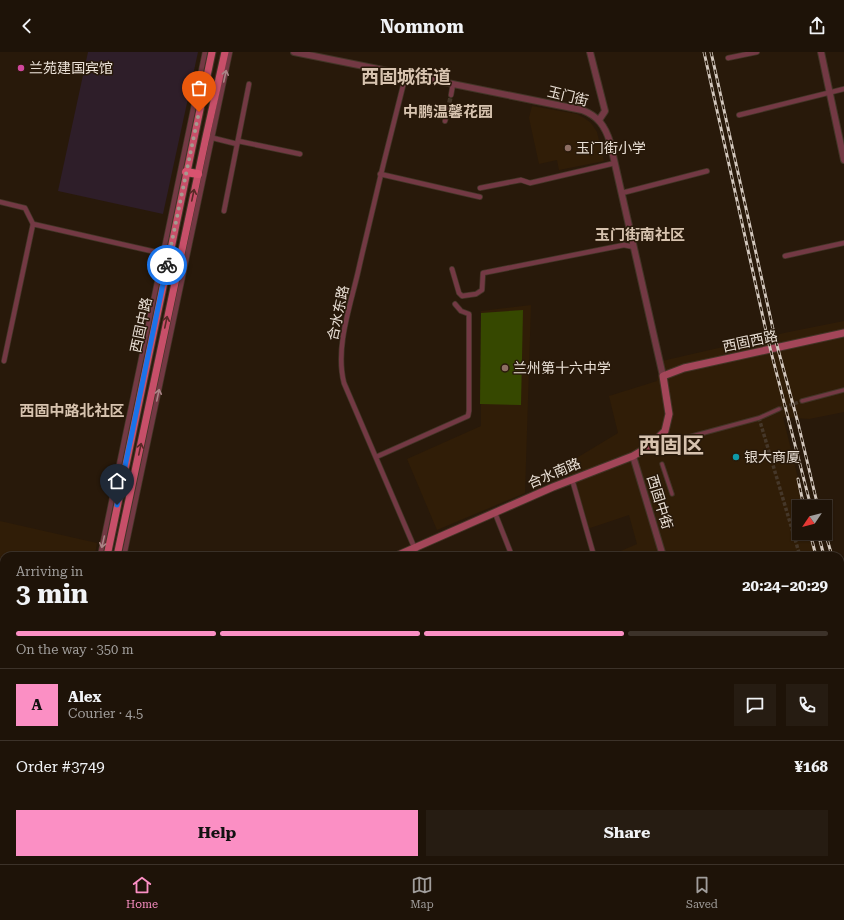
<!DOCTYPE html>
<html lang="en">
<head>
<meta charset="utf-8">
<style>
  :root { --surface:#1e1308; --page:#261c12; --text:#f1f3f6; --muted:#a19e9c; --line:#3c3229; --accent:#fb8fc4 }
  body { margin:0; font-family:"Roboto Serif","Noto Sans SC",serif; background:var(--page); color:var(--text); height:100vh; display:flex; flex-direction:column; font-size:15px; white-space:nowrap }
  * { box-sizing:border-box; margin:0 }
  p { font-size:13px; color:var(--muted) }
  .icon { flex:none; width:22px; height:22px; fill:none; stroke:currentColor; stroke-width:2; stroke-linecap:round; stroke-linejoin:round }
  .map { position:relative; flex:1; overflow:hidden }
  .details { position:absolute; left:0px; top:500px; width:844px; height:312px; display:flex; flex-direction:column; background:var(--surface); border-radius:12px 12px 0 0; box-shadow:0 1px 3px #0004,0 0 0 1px var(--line) }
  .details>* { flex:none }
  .needle { width:26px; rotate:235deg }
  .controls { position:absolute; left:792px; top:448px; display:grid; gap:8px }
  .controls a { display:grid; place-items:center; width:40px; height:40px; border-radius:0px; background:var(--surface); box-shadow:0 1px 3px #0004,0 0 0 1px var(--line); font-size:20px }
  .pin { position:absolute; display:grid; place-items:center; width:34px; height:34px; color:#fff; margin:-41px -17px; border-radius:50% 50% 50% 0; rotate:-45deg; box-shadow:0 0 4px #0007 }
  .pin .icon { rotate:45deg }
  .courier { position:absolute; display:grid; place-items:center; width:40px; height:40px; margin:-20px; border:3px solid #1a73e8; border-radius:50%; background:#fff; color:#222; box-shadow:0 1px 5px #0007 }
  .head em { font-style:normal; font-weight:700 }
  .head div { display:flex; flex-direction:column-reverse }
  .head { display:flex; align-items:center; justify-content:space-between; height:68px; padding:0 16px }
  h1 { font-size:26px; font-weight:700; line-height:30px }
  .bar { display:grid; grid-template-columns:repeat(4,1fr); gap:6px 4px; align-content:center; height:48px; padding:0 16px }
  .bar i { height:5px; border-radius:3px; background:var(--line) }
  .bar .active { background:var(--accent) }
  .bar p { grid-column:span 4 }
  .line { display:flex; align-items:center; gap:10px; padding:0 16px; border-top:1px solid var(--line) }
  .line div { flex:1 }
  .round { display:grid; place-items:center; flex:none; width:42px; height:42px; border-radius:0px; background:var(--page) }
  .button { display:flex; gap:8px; margin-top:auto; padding:8px 16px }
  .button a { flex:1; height:46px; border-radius:0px; background:var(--accent); color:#111; font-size:16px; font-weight:700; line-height:46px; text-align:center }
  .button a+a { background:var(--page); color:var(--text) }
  header { display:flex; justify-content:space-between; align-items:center; height:52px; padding:0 16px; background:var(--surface); font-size:18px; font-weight:700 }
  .tab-bar { display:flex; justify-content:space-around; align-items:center; height:56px; border-top:1px solid var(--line); background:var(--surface); font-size:11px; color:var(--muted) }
  .tab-bar a { display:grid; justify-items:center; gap:2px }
  .tab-bar .active { color:var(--accent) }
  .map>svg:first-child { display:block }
  .built { fill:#301d07 }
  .industrial { fill:#2e1e29 }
  .green { fill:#364800 }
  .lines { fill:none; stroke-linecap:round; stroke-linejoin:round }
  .pedestrian-tunnel { stroke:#453729; stroke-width:3.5; stroke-dasharray:3.5 2; stroke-linecap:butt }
  .minor-tunnel { stroke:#453729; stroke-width:4.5; stroke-dasharray:4.5 2; stroke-linecap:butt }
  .pedestrian-casing { stroke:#433527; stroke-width:5.5 }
  .minor-casing { stroke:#433527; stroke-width:6 }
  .tertiary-casing { stroke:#433527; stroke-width:8 }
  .secondary-casing { stroke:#433527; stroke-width:9 }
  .primary-casing { stroke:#433527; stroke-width:9 }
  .trunk-casing { stroke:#433527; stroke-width:10 }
  .pedestrian { stroke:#733944; stroke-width:3.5 }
  .minor { stroke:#733944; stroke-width:4.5 }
  .tertiary { stroke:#733944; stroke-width:6 }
  .secondary { stroke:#a34659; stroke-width:7 }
  .primary { stroke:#c74f69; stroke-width:7 }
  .trunk { stroke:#d85370; stroke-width:8 }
  .rail-casing { stroke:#d2c7bd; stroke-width:3 }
  .rail { stroke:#28190a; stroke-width:1.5; stroke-dasharray:4.5; stroke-linecap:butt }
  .oneway { stroke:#a98486 }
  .oneway2 { stroke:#582926 }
  .done { stroke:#a69a8f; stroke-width:4; stroke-dasharray:0 7.2 }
  .route { stroke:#1a73e8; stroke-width:5 }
  .hotel-dot { fill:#d1479c; stroke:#28190a; stroke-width:1.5 }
  .education-dot { fill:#8d6e63; stroke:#28190a; stroke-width:1.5 }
  .culture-dot { fill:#0f9aa8; stroke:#28190a; stroke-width:1.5 }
  .labels { text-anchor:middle; stroke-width:3; stroke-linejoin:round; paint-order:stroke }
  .poi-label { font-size:14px; fill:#eae0d6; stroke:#28190a; text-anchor:start }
  .street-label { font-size:14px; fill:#eae0d6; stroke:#28190a }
  .neighbourhood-label { font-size:15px; font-weight:bold; fill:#d7c3af; stroke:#28190a }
  .district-label { font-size:18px; font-weight:bold; fill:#d7c3af; stroke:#28190a }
  .town-label { font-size:22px; font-weight:bold; fill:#d7c3af; stroke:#28190a }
</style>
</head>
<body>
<header><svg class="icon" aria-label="back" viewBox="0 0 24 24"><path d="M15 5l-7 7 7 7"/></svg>Nomnom<svg class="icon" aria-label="share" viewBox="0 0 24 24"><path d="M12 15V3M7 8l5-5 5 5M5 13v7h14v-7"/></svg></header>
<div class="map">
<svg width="844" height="812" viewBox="0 0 844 812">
  <rect width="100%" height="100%" fill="#28190a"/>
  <g class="built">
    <path d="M532 54 577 62 584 66 591 71 597 80 604 109 559 118 557 108 539 112 529 66Z"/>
    <path d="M531 253 525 441 437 478 407 407 481 374V259Z"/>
    <path d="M844 269V360L809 367 783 365 805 455H799V481H812L817 504H617L616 501 637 492 629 463 587 477 565 413 618 381 609 344 657 329 662 309 784 281Z"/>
    <path d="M0 469 97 491 95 504H4V512L0 511Z"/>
    <path d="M372 808H429L430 812H373Z"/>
    <path d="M629 808H678L664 812H630Z"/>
  </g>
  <g class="industrial">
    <path d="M88 0H198L163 162 58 139Z"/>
    <path d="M60 808H141L142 812H51Z"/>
  </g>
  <path class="green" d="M523 258 521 353 480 352 481 261Z"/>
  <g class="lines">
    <g class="pedestrian-tunnel">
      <path d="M779 357 802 349"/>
      <path d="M759 366 800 504"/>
    </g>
    <path class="minor-tunnel" d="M448 57 451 43"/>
    <g class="pedestrian-casing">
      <g id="pedestrian">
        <path d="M802 349 844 338"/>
        <path d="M685 386 759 366 779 357"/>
        <path d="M662 412 672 442"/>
      </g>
    </g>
    <g class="minor-casing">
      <g id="minor">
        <path d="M728 6 757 0"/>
        <path d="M406 22C389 88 373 154 358 220 350 255 335 296 344 331L418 504"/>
        <path d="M451 43 453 32"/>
        <path d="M739 63 844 37"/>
        <path d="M445 69 448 57"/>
        <path d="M209 85 237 92"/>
        <path d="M238 89 300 102"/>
        <path d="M380 122 480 145"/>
        <path d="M480 136 521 128 530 131 615 111"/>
        <path d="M622 141 707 119"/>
        <path d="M0 150 25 156 33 172"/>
        <path d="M224 159 249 32"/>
        <path d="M785 204 844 191"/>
        <path d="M452 217 459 241 462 244 476 242 482 238 483 221 624 193 634 195"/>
        <path d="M4 309 33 172 182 206"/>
        <path d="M376 405 468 364 469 359V262L461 259 455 252"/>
        <path d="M572 427 594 504"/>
        <path d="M495 461 512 504"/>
        <path d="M100 504 205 0"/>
        <path d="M124 504 230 0"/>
        <path d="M491 504 494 503 495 504"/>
        <path d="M145 808 147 812"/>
        <path d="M171 808 172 812"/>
        <path d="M211 808 215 812"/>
        <path d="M353 808 355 812"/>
        <path d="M602 808 603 812"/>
        <path d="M684 808 685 812"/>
        <path d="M822 808 824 812"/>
        <path d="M179 811 184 808"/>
      </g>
    </g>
    <g class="tertiary-casing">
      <g id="tertiary">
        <path d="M294 0 582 58C598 64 605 74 610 90L663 324"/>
        <path d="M590 0 605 59 599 68"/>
        <path d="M821 0 844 108"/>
        <path d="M633 404 663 504"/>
        <path d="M0 679 4 677"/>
        <path d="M755 808 756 812"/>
      </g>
    </g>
    <g class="secondary-casing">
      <path id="secondary" d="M396 504 553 435 633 404 650 394 665 379 669 362 663 324 684 316 844 281"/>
    </g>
    <g class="primary-casing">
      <g id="primary">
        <path d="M107 504 212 0"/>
        <path d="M117 504 206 85 225 0"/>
        <path d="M153 808 154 812"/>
        <path d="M164 808 165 812"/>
      </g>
    </g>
    <g class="trunk-casing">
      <path id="trunk" d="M186 120 198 122"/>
    </g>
    <use href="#pedestrian" class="pedestrian"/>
    <use href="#minor" class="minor"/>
    <use href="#tertiary" class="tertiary"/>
    <use href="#secondary" class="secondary"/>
    <use href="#primary" class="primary"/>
    <use href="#trunk" class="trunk"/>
    <g class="rail-casing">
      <g id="rail">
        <path d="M704 0 768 288 811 455"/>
        <path d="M711 0 775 286 798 371 818 455"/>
        <path d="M798 427 804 455"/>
        <path d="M825 480 832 504"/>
        <path d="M810 481 816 504"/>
        <path d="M818 481 824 504"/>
        <path d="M840 532 844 545"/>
        <path d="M840 549 844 562"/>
        <path d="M840 562 844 575"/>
        <path d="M840 592 844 605"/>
      </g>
    </g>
    <use href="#rail" class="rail"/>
  </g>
  <defs><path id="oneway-shaft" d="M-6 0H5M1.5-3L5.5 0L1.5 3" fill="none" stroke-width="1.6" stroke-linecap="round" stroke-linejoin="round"/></defs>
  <g class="oneway">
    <use href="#oneway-shaft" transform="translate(225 24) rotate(-78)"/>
    <use href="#oneway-shaft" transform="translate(158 343) rotate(-78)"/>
    <use href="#oneway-shaft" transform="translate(103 490) rotate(103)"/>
  </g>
  <g class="oneway2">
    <use href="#oneway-shaft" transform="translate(193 143) rotate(-78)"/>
    <use href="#oneway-shaft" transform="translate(166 270) rotate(-78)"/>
    <use href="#oneway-shaft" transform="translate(140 397) rotate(-78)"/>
  </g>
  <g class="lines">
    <path class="done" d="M167 213 199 60"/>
    <path class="route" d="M117 453 167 213"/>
  </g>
  <circle class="hotel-dot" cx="21" cy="16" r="4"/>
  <g class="education-dot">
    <circle cx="568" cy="96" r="4"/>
    <circle cx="505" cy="316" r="4"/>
  </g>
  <circle class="culture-dot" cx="736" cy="405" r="4"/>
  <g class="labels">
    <g class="poi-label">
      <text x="29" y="21">兰苑建国宾馆</text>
      <text x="576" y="101">玉门街小学</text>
      <text x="513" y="321">兰州第十六中学</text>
      <text x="744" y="410">银大商厦</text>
    </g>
    <g class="street-label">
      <text transform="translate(568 44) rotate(14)" y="5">玉门街</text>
      <text transform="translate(338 261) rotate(-78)" y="5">合水东路</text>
      <text transform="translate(141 273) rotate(-78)" y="5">西固中路</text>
      <text transform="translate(750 289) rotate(-12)" y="5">西固西路</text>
      <text transform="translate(554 421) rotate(-23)" y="5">合水南路</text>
      <text transform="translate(660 450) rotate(73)" y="5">西固中街</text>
    </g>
    <g class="neighbourhood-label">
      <text x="448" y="65">中鹏温馨花园</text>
      <text x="640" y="188">玉门街南社区</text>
      <text x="72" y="364">西固中路北社区</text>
    </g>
    <g class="district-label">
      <text x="406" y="31">西固城街道</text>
    </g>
    <g class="town-label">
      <text x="671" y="401">西固区</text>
    </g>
  </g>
</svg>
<div class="controls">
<a><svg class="needle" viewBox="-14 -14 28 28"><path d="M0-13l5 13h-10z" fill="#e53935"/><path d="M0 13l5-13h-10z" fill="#a19e9c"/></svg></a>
</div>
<div class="pin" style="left:199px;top:60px;background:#ea580c"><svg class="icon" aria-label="bag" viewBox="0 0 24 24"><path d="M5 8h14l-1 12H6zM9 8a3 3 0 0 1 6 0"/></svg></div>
<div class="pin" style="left:117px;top:453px;background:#1f2937"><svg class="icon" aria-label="home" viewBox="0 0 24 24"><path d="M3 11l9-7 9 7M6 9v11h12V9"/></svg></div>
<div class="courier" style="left:167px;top:213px"><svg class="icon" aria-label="bike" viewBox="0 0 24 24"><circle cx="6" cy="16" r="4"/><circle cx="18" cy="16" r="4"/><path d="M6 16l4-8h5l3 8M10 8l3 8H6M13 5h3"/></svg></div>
<section class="details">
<div class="head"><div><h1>3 min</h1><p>Arriving in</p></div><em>20:24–20:29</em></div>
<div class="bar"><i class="active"></i><i class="active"></i><i class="active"></i><i></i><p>On the way · 350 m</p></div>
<div class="line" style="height:72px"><b class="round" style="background:var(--accent);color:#111">A</b><div><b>Alex</b><p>Courier · 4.5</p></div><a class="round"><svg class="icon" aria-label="chat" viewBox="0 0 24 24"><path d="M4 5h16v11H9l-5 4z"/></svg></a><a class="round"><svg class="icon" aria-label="phone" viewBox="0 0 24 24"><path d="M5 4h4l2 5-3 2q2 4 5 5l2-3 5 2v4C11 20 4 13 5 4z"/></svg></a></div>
<div class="line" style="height:52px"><div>Order #3749</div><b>¥168</b></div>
<div class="button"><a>Help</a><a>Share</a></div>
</section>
</div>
<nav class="tab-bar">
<a class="active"><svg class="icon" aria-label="home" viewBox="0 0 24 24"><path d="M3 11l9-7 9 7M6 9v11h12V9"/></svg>Home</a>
<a><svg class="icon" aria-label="map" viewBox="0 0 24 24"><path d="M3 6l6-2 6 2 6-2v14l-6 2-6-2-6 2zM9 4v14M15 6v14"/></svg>Map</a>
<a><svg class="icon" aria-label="saved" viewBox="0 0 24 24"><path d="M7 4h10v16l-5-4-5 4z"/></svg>Saved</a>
</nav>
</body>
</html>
